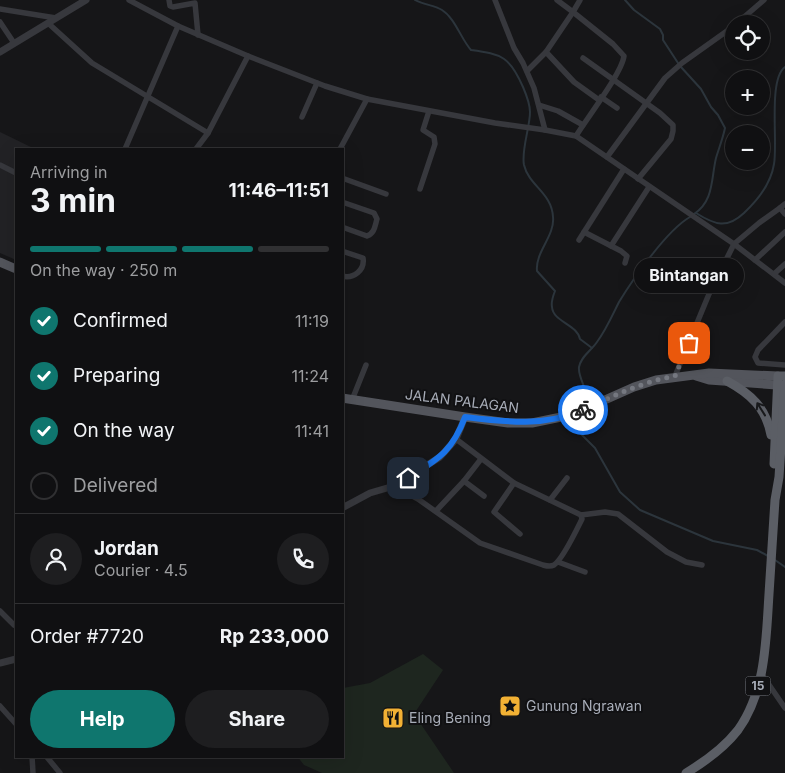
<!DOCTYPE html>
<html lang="en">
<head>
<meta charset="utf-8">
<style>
  :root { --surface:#101012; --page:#1e1e20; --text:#f1f3f6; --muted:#9c9d9f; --line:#303032; --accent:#0f766e }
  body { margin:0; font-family:Inter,sans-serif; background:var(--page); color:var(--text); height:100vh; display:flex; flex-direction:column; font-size:19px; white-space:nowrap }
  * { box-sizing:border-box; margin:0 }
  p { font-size:16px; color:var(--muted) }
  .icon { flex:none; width:28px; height:28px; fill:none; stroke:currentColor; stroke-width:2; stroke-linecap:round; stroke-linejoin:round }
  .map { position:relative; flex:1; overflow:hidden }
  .side { position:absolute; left:15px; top:148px; width:329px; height:610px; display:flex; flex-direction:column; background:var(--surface); border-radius:0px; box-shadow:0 5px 20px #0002,0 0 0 1px var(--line) }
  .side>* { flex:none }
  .fabs { position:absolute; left:725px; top:15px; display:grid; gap:10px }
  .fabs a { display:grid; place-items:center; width:45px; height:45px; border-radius:50%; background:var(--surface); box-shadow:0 5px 20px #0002,0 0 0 1px var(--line); font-size:25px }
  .pin { position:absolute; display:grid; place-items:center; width:42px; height:42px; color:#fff; margin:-21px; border-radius:10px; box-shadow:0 2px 8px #0006 }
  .courier { position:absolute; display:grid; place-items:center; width:50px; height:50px; margin:-25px; border:4px solid #1a73e8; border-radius:50%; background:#fff; color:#222; box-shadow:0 1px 6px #0007 }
  .bubble { position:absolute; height:35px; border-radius:18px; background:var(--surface); box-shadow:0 5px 20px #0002,0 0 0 1px var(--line); font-size:16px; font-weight:700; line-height:35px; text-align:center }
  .headline em { font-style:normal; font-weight:700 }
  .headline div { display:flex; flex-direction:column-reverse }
  .headline { display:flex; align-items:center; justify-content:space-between; height:85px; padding:0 15px }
  h1 { font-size:32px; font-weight:700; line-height:38px }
  .bar { display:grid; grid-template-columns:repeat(4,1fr); gap:8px 5px; align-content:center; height:60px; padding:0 15px }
  .bar i { height:6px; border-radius:4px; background:var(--line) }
  .bar .active { background:var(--accent) }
  .bar p { grid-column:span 4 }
  .line { display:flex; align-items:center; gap:12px; padding:0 15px; border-top:1px solid var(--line) }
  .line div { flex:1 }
  .round { display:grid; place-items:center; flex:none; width:52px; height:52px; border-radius:26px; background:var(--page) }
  ol { padding:0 15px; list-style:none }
  li { display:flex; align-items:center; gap:15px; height:55px }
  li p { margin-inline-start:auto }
  li .icon { padding:5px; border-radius:50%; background:var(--accent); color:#fff; stroke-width:4 }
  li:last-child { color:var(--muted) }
  li i { width:28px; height:28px; border:2px solid var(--line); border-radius:50% }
  .button { display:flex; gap:10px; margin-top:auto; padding:10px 15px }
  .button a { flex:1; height:58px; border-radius:30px; background:var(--accent); color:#fff; font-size:20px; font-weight:700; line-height:58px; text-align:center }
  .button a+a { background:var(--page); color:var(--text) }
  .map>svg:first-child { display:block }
  .built { fill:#222225 }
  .green { fill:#1e261f }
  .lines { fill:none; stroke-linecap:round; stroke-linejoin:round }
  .stream { stroke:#2c353c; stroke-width:2 }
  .minor { stroke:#37383d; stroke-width:5.5 }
  .tertiary { stroke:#37383d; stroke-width:7 }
  .primary { stroke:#53555c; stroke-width:9 }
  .trunk { stroke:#5b5e65; stroke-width:9 }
  .oneway { stroke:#18191b }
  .done { stroke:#757880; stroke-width:5; stroke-dasharray:0 9 }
  .route { stroke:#1a73e8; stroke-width:6 }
  .labels { text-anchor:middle; stroke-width:4; stroke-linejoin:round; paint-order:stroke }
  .shield { fill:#111113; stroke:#7b7e86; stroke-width:1 }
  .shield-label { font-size:12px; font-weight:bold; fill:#a8adb8 }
  .street-label { font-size:14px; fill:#a8adb8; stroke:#111113 }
  .poi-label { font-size:14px; fill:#a8adb8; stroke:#111113; text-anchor:start }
</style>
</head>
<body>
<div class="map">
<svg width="785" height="773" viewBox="0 0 785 773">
  <rect width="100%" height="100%" fill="#161618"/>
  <path class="built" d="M0 132 35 149H16V260L0 253Z"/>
  <path class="green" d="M423 654 443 670 414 714 454 773H322L304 765 297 756H342L343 688 370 683Z"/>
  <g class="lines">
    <g class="stream">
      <path d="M415 0C424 5 434 5 442 10 455 18 461 39 471 50 502 54 510 57 523 87 526 94 530 104 530 112 530 127 521 151 524 165 529 186 552 193 553 217 555 236 535 252 537 271L555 291C553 296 551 302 552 307 553 322 577 324 580 339L592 348"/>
      <path d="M625 0 634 10 660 29 663 35V40L678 63"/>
      <path d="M681 67 701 89 711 107 718 115 725 128C723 138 719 148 716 158 711 179 714 201 694 214"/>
      <path d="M696 213C715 225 727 229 744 213 758 200 771 183 774 164 778 142 768 79 785 67"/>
      <path d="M564 414 562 409 584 397 586 392C584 385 578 375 579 367 581 356 591 351 597 342 606 330 612 316 619 302 633 279 667 230 690 217"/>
      <path d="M566 419 595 448 620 492 640 510 713 541 757 550 768 556"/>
      <path d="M775 560 785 567"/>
    </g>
    <g class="minor">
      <path d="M169 0 170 6 173 7 195 3 198 35"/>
      <path d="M495 0 514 48 523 63 534 88 545 130"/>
      <path d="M557 0 573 12 546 52 574 82 599 100"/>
      <path d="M0 9 56 18"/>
      <path d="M0 22 14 43"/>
      <path d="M48 23 92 63 208 133 196 149"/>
      <path d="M736 24 764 0"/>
      <path d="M178 26 248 56 208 133"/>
      <path d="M248 56 325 86 367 99 495 123 545 130 576 136 734 244 709 294 675 376"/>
      <path d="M583 58 660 113 673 125V131L671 139 638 179"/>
      <path d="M527 71 546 52"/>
      <path d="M601 97 617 108"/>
      <path d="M539 105 558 111 583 125"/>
      <path d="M302 117 317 83"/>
      <path d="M576 136C587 118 622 73 624 56L613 44 573 12 580 0"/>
      <path d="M125 149 178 26 129 0"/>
      <path d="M340 149 367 99"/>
      <path d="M607 157 665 78 682 63 734 26"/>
      <path d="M0 165 16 173"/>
      <path d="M342 178 386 194"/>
      <path d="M420 189 435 144 434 137 423 130 429 111"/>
      <path d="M342 202 374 213 377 219C375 225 375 233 367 236L342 227"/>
      <path d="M785 204 780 208 785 214"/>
      <path d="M780 208 759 223 734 244 785 283"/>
      <path d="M584 232 621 251 627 256 625 263"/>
      <path d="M579 240 624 169"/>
      <path d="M611 246 649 187"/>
      <path d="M342 251 363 258C365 270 354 279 342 276"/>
      <path d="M755 260 785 232"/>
      <path d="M774 274 785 264"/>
      <path d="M785 322 758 350 755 357 758 363 785 365"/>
      <path d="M352 400 366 365"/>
      <path d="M464 481 484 496"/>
      <path d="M514 483 494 512 520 534"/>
      <path d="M394 486 418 499 480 543 543 565C547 566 550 567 554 565 563 559 577 529 582 519L581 515 514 483 456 439"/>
      <path d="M550 500 567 478"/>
      <path d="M436 511 464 481 481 459"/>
      <path d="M581 515 605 512 618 514 667 552 686 562 702 565"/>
      <path d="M558 562 585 572"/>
      <path d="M0 611 14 625"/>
      <path d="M761 673 785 708"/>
      <path d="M0 706 16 724"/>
      <path d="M32 756 33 773"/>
      <path d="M46 756 60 773"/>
    </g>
    <g class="tertiary">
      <path d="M0 52 86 0"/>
      <path d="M342 508 370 493 394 486 440 457 456 439 465 417"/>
      <path d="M0 663 16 659"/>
    </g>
    <g class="primary">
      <path d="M0 262 16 269"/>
      <path d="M696 376 709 380 777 385"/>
      <path d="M342 398 465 417 508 423H532L571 415 634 387 656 380 709 373 778 376"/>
    </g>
    <g class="trunk">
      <path d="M727 381C751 394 766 408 771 435"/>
      <path d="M774 464 778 376H785"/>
      <path d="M686 773C706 761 724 748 738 730 766 691 766 640 769 594 771 563 773 531 775 500L779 477 785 384"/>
    </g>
  </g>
  <defs><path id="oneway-shaft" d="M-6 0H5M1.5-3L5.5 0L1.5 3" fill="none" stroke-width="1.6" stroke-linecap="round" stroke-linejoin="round" transform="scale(1.25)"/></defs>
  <use class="oneway" href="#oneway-shaft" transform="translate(761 409) rotate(-122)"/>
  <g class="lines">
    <path class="done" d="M583 410C613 396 642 382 675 376L689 343"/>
    <path class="route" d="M408 478C438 459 452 452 465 417 506 422 544 427 583 410"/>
  </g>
  <defs>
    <g id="sight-square" transform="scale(1.125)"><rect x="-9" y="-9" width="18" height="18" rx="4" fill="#f2b134" stroke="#111113"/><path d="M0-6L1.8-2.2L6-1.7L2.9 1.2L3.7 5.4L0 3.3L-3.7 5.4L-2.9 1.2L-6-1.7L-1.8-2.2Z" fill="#111"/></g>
    <g id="restaurant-square" transform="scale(1.125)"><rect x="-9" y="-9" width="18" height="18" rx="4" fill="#f2b134" stroke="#111113"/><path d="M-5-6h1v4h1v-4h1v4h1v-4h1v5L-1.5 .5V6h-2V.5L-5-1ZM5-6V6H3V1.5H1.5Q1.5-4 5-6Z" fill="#111"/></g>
  </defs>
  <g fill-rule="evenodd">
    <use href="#sight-square" x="510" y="706"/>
    <use href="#restaurant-square" x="393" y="718"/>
  </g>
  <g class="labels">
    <rect class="shield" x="745.5" y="676.5" width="25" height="19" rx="4"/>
    <g class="shield-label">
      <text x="758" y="690">15</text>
    </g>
    <g class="street-label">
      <text transform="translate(462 401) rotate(7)" y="5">JALAN PALAGAN</text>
    </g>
    <g class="poi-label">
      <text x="526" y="711">Gunung Ngrawan</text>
      <text x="409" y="723">Eling Bening</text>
    </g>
  </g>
</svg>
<div class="fabs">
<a><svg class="icon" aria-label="locate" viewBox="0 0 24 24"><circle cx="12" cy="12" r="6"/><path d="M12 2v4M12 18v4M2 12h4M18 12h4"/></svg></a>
<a>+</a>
<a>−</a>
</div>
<div class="pin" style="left:689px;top:343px;background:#ea580c"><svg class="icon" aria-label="bag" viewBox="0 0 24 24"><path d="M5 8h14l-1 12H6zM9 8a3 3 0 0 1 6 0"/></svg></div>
<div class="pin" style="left:408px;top:478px;background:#1f2937"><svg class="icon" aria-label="home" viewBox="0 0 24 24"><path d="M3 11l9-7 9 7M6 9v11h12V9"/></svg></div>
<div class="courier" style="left:583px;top:410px"><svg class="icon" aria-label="bike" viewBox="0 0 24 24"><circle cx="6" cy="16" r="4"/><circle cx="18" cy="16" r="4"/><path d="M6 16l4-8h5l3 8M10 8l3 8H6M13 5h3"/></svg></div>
<div class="bubble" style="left:634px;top:258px;width:110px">Bintangan</div>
<section class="side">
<div class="headline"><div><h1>3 min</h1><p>Arriving in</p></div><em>11:46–11:51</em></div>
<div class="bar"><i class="active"></i><i class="active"></i><i class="active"></i><i></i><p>On the way · 250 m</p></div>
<ol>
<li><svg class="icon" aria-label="check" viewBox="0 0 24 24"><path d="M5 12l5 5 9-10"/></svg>Confirmed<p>11:19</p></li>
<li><svg class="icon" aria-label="check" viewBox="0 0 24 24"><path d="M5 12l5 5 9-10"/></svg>Preparing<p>11:24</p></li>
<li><svg class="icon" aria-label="check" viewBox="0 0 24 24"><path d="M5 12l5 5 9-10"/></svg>On the way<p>11:41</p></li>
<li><i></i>Delivered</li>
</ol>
<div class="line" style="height:90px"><a class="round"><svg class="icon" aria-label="person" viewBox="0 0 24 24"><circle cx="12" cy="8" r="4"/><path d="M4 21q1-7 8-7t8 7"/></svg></a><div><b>Jordan</b><p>Courier · 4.5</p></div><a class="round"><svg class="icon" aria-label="phone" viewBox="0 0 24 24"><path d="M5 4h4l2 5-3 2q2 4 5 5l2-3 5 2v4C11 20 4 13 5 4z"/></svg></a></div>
<div class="line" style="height:65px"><div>Order #7720</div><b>Rp 233,000</b></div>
<div class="button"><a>Help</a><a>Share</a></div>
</section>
</div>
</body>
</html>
